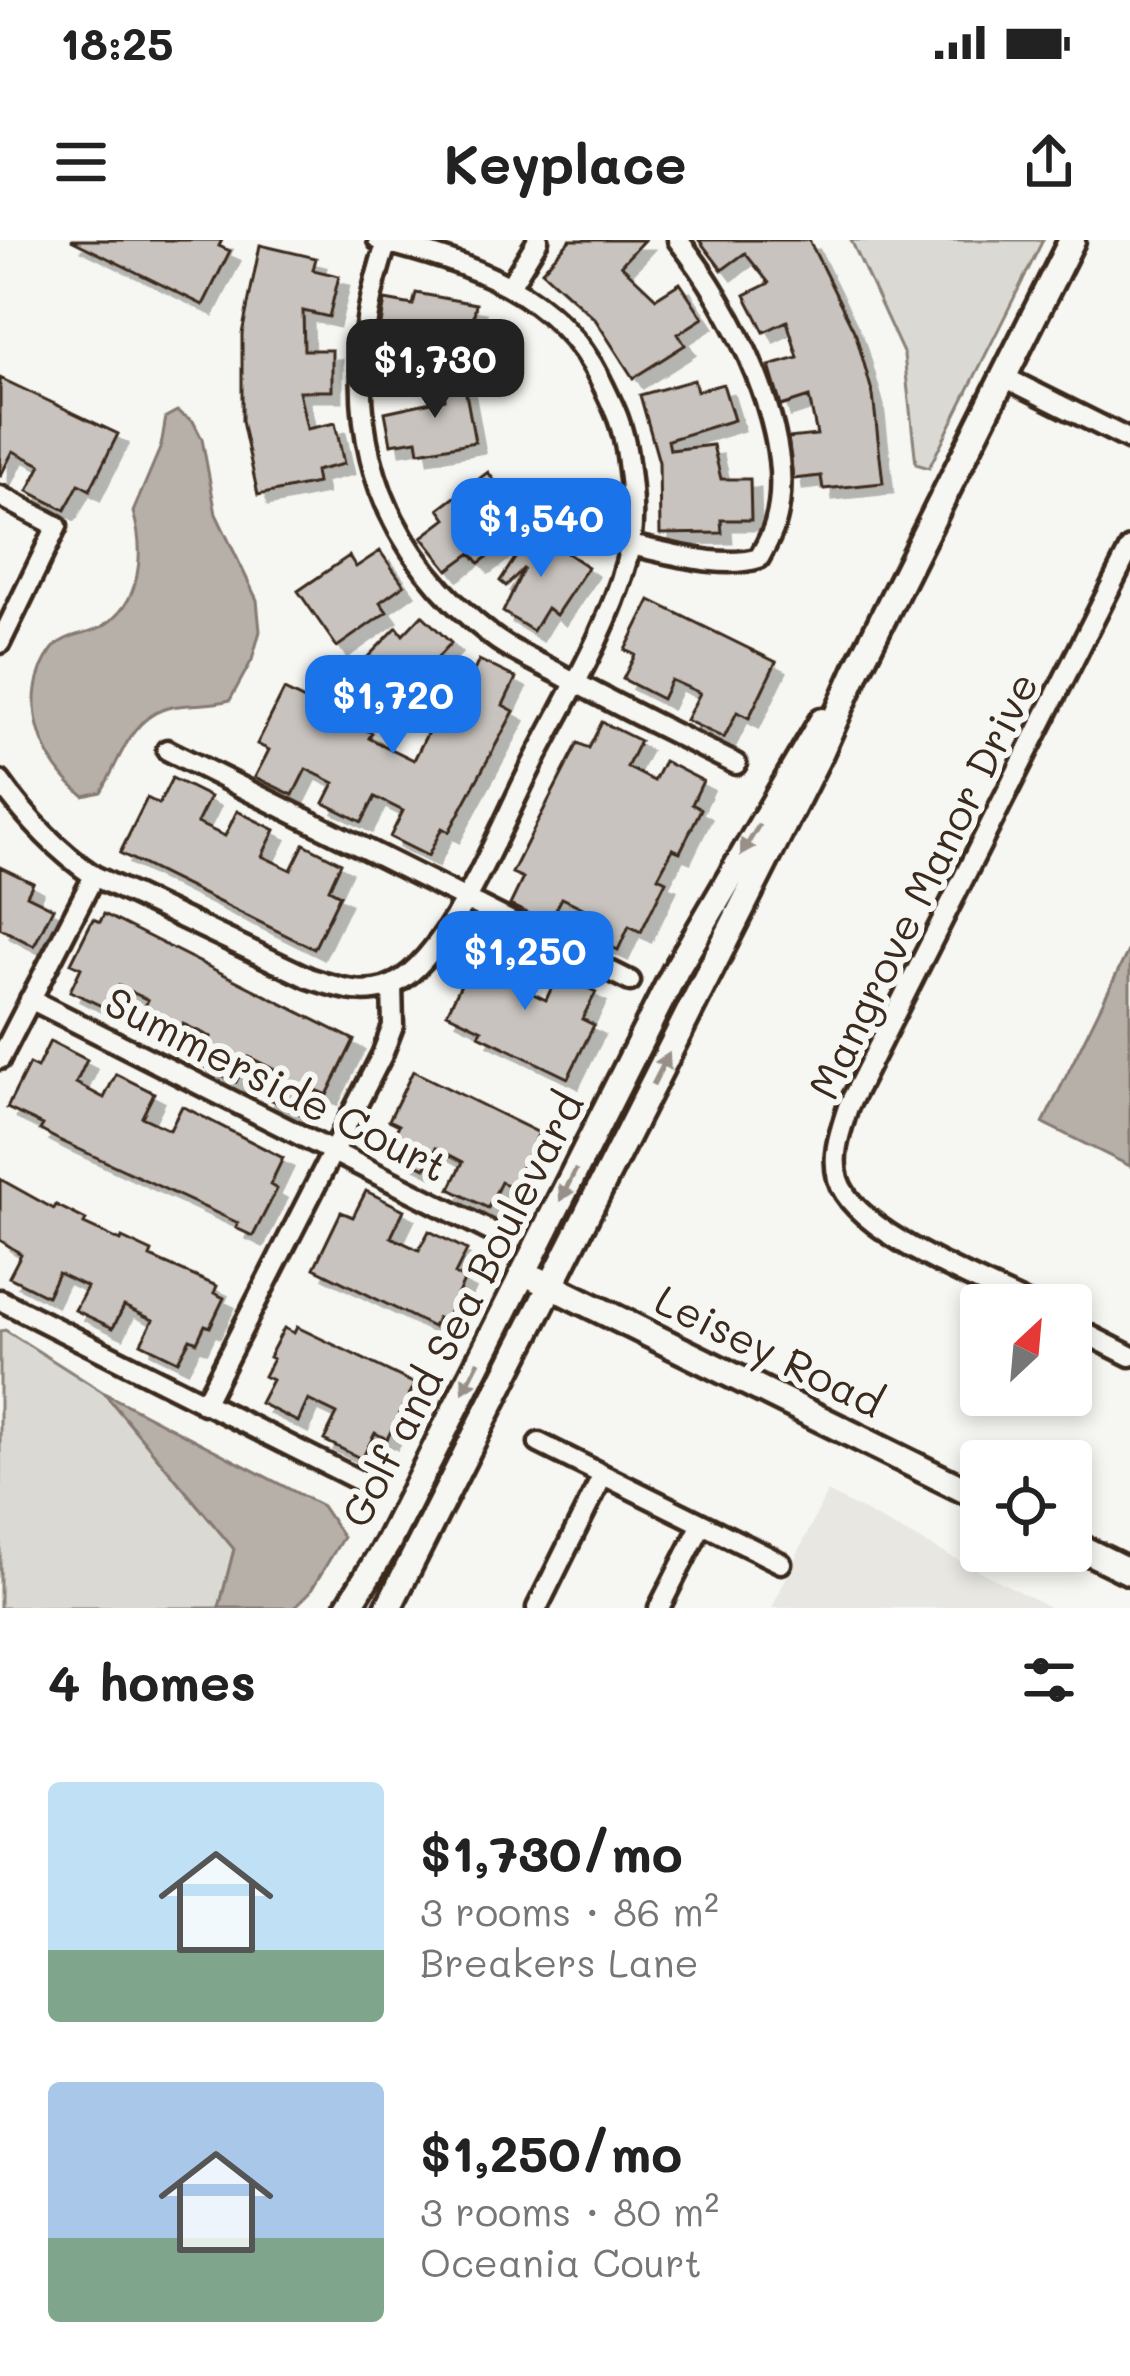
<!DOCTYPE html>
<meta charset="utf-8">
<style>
:root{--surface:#fff;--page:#f2f2f2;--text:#222;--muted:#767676;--accent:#1a73e8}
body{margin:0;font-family:Mali,sans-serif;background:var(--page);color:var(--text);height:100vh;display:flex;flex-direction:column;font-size:45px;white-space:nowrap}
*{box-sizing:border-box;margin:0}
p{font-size:39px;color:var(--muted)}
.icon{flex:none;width:66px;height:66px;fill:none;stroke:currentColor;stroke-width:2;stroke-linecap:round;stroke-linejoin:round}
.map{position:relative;height:1368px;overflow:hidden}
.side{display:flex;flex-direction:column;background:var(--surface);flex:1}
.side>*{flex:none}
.needle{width:78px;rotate:26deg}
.tools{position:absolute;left:960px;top:1044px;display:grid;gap:24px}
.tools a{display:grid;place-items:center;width:132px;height:132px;border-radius:12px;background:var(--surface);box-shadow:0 6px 18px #0003;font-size:60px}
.price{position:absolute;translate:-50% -102px;padding:0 27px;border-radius:24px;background:var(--accent);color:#fff;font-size:39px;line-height:78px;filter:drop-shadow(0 3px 6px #0008)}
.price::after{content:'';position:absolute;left:50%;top:72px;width:36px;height:27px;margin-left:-18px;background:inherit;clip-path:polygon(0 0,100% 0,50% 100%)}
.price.selected{background:#222;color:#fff}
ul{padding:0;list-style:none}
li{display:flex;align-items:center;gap:36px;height:300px;padding:0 48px}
li span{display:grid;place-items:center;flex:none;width:336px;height:240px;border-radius:12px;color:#555}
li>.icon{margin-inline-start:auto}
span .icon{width:144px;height:144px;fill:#fffc;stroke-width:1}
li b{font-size:51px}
h2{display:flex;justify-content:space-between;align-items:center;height:144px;padding:0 48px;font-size:51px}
.status{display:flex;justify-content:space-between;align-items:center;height:84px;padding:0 60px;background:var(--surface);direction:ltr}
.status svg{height:33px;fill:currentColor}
header{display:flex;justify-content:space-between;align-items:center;height:156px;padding:0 48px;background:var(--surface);font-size:54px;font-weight:800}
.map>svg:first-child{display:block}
</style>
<div class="status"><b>18:25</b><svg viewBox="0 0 49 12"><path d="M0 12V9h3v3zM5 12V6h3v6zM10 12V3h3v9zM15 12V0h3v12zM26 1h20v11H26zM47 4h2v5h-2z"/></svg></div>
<header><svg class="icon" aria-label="menu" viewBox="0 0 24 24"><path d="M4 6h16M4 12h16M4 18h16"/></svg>Keyplace<svg class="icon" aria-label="share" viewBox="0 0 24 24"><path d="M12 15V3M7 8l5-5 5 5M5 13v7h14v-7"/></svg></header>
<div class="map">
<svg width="1130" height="1368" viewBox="0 0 1130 1368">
<defs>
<filter id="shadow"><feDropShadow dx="10" dy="10" stdDeviation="0" flood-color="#0004"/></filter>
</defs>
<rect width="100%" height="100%" fill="#f6f6f2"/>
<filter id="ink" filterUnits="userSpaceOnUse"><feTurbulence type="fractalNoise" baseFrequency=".00833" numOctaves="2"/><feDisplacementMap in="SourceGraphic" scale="24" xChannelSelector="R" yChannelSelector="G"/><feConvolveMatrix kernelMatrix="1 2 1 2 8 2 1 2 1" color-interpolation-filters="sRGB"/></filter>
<g filter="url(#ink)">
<!-- built -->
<path fill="#e8e7e2" d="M827 1252 1051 1368H772Z"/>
<!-- green -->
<path fill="#dad9d3" stroke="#8a8278" stroke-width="3" d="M851 0H1043L929 228 916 224 904 115Z
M5 1090 104 1153 234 1309 219 1368H0V1091Z"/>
<!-- water -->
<path fill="#b6b0a9" stroke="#857a71" stroke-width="3" d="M177 171 193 181 202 199 216 274 257 360 260 391 252 420 230 460C211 466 192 463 172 467 129 476 121 520 101 552L84 556C42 525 16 458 52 410 64 394 85 395 101 387 142 364 145 312 133 272L161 206 166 177Z
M1130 707V926L1043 883Z
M104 1153 322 1266 343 1297 310 1352 294 1368H219L234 1309Z"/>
<!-- building -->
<path fill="#c8c3be" stroke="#3b2a1e" stroke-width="3" filter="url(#shadow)" d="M71 0H222L219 6 230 11 203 65Z
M570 0H644L621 25 656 58 680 43 703 78 678 94 685 105 633 138 595 79 542 31Z
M699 0H809L856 95 873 155 883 243 823 249 821 236 793 239 788 198 817 195 809 157 781 166 769 126 798 118 787 81 764 92 745 55 769 43 745 13 722 30Z
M260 5 316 18 313 30 339 36 329 77 303 71 304 110H332V151H299L307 189 335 183 344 224 315 231 317 243 258 255 242 181V94Z
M416 53 476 64 464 130 404 119 406 107 378 102 385 60 413 65Z
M463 137 475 202 419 212 417 200 391 204 385 172 445 159 443 141Z
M0 138 118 194 90 250 79 244 65 270 28 251 41 225 13 211 0 237Z
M694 140 697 151 723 144 734 180 668 200 670 210 713 205 721 239H750L751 280H721L722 293 660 294 659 222 640 155Z
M488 232 528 287 479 323 471 313 448 330 422 297 446 279 439 269Z
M533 291 588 327 556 375 547 368 533 391 503 372 524 328 506 346 500 341Z
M380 311 404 345 380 362 387 372 337 407 298 351 349 316 356 327Z
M650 360 776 422 749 478 737 472 724 498 686 480 700 453 671 440 662 459 623 439 635 415 625 410Z
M422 375 451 403 428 428 435 431 402 466 396 460 393 463 356 429 397 387 403 395Z
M479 420 516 438 503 465 514 471 449 592 442 588 428 616 390 597 403 571 375 557 362 582 324 563 334 543 306 529 293 555 255 537 269 510 257 504 284 450 372 493 369 498 414 520 454 440 467 446Z
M602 482 640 501 627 527 654 541 664 521 703 541 692 564 701 569 680 612 673 609 658 637 666 641 641 692 629 686 618 710 579 691 589 671 562 658 549 683 510 665 523 638 512 633 539 579 578 503 589 508Z
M172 538 210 557 197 583 225 596 237 571 275 590 262 616 291 630 304 604 341 623 329 649 340 655 314 709 120 613 147 558 159 564Z
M0 627 33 643 27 655 53 668 34 706 0 688Z
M104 674 354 800 327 855 315 850 303 875 264 856 277 831 249 817 236 842 198 823 211 797 183 784 174 803 136 784 148 760 119 746 108 769 70 751 81 728 71 723 93 679 100 682Z
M489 707 527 726 517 746 546 760 558 734 596 752 582 779 594 785 568 838 479 795 482 790 447 773 468 730 476 733Z
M50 801 87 820 76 843 104 858 116 834 154 853 142 877 170 890 182 866 283 918 270 945 277 949 253 996 236 988 238 983 57 899 40 890 43 885 7 868 29 824 37 828Z
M413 831 539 893 512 947 501 942 488 968 450 949 463 922 436 908 425 928 387 909 399 885 389 880Z
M0 939 54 969 56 965 86 980 84 984 121 1001 122 998 152 1012 150 1017 217 1046 214 1053 224 1058 210 1087 205 1085 197 1102 190 1099 178 1121 141 1103 153 1080 124 1066 113 1088 75 1070 87 1047 58 1033 47 1056 9 1037 21 1014 0 1000Z
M366 951 404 970 391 997 419 1010 429 991 467 1010 455 1034 465 1039 444 1082 437 1078 433 1087 314 1028 341 972 353 977Z
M297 1087 415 1144 387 1199 375 1193 362 1219 324 1200 337 1174 308 1160 298 1182 260 1163 272 1140 264 1136 273 1119 269 1117 284 1088 294 1093Z"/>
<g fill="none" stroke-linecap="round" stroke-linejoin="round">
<!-- street casing -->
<g stroke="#3b2a1e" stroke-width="27">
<path id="street" d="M387 2C335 154 360 294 492 396 511 411 535 421 556 432 615 465 676 494 736 524
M510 46 538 0
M1004 137 1130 200
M0 256 57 286 0 403
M629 305C668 312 721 330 759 318 765 307 772 295 775 284 800 197 731 65 678 0
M167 510 630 741
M0 541C27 579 56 610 94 636L309 738C341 749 374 760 404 738 454 702 498 593 526 537 560 468 606 397 626 323 636 287 632 251 627 215 622 182 614 168 600 139 556 51 468 23 378 0
M30 759 492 992
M0 819 94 636
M0 1060 368 1245
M1029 1065C979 1040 854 993 838 939 831 914 841 890 848 867L1130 308
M1071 1086 1130 1116
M204 1164 382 815 393 786 392 745
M539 1203 781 1323
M537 1368 603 1235
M659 1368 702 1284"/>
</g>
<!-- secondary casing -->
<g stroke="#3b2a1e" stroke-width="33">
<path id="secondary" d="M537 1039 981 1258
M1071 1303 1130 1332
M348 1368 387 1304 676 730 822 481
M388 1368 820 513 857 430 1072 0"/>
</g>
<!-- street -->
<use href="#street" stroke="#f6f6f2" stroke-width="18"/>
<!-- secondary -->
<use href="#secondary" stroke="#f6f6f2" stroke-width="24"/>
</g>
<!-- one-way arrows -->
<defs><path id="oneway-solid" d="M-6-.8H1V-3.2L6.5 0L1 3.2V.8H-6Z" transform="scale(3)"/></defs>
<g fill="#989088">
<use href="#oneway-solid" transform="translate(750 600) rotate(121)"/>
<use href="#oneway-solid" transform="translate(661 829) rotate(-63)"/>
<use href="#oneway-solid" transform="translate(568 945) rotate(117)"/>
<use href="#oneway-solid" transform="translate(471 1137) rotate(117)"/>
</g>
</g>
<g text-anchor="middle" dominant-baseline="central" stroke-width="12" stroke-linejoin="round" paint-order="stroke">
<!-- street labels -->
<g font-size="42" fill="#3b2a1e" stroke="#f6f6f2">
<text transform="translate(922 645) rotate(-64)">Mangrove Manor Drive</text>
<text transform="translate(277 843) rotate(27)">Summerside Court</text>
<text transform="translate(461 1069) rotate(-63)">Golf and Sea Boulevard</text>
<text transform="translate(770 1110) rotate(26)">Leisey Road</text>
</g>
</g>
</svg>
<div class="tools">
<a><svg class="needle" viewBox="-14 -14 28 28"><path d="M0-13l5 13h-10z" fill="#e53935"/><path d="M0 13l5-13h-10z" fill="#767676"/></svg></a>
<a><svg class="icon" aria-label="locate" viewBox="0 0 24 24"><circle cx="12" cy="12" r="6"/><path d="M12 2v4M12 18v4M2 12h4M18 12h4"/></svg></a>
</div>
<b class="price selected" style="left:435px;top:181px">$1,730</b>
<b class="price" style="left:541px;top:340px">$1,540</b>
<b class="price" style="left:393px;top:517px">$1,720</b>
<b class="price" style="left:525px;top:773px">$1,250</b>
</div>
<section class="side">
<h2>4 homes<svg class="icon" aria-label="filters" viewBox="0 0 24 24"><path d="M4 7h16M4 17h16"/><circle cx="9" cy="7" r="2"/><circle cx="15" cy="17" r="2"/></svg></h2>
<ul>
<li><span style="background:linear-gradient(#bfe0f5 70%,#7fa58c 0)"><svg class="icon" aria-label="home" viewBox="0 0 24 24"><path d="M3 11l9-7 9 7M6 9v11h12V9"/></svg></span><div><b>$1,730/mo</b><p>3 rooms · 86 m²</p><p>Breakers Lane</p></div></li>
<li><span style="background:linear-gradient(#a9c7e8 65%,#7fa58c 0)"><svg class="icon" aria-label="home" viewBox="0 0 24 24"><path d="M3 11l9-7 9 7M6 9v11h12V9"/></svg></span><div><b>$1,250/mo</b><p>3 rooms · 80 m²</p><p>Oceania Court</p></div></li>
</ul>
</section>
